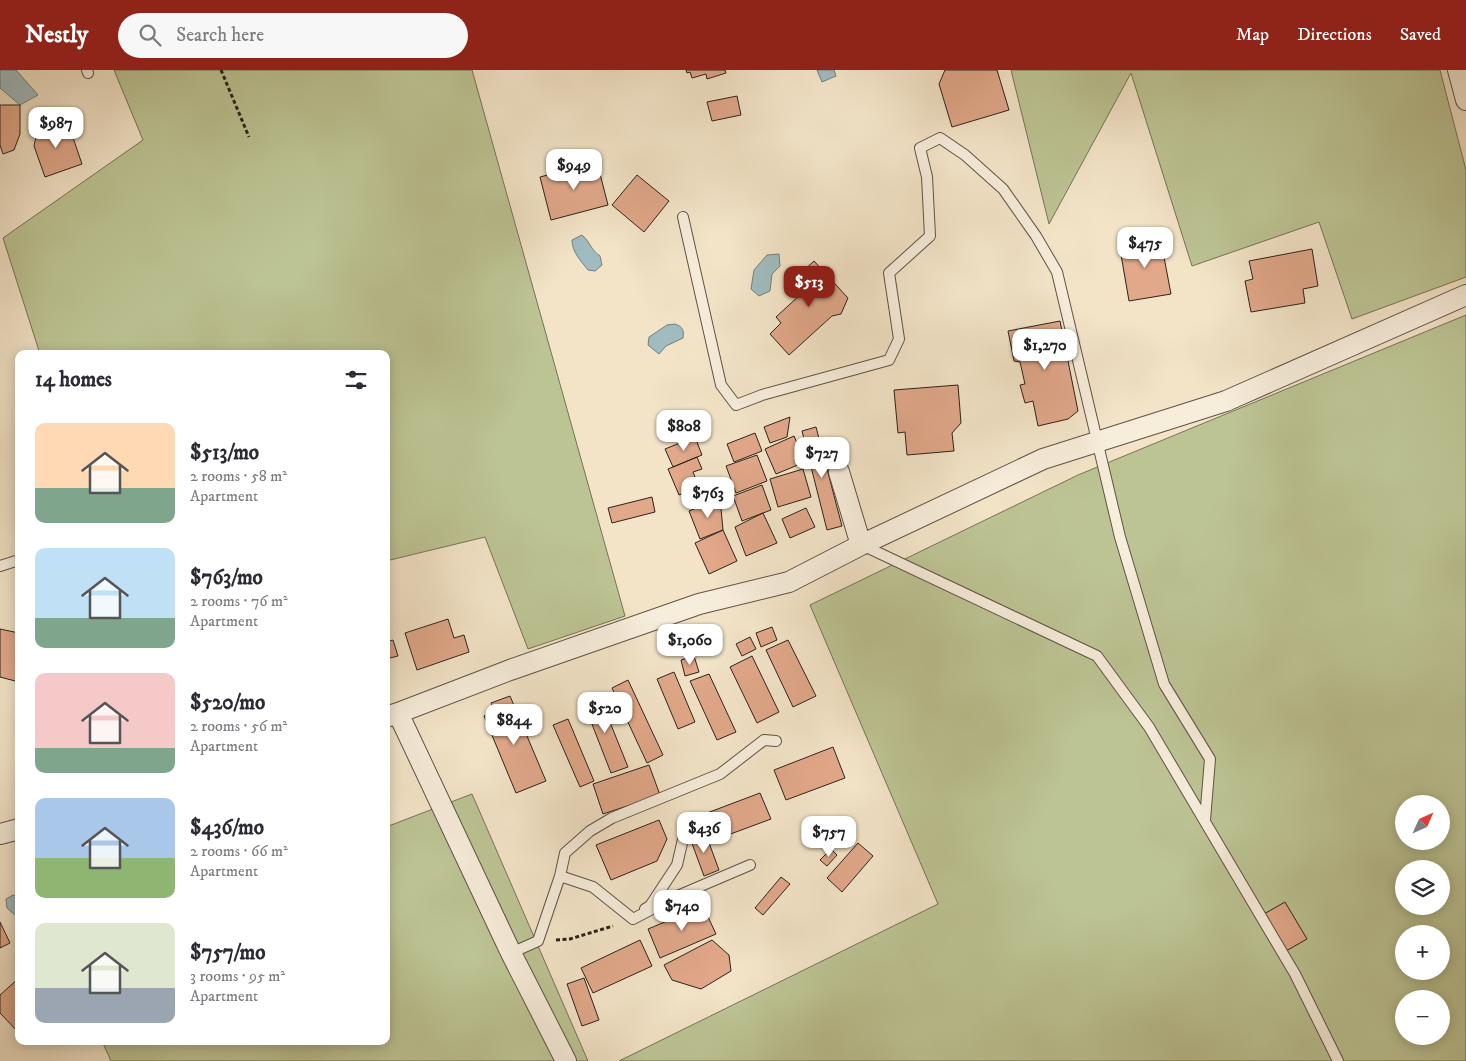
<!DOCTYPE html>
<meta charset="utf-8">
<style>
:root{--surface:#fff;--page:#f7f7f7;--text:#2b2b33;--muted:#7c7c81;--accent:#8f2418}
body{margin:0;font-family:"IM FELL DW Pica",serif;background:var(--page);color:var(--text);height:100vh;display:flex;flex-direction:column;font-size:19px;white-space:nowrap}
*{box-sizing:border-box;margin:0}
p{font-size:16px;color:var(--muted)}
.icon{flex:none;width:28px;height:28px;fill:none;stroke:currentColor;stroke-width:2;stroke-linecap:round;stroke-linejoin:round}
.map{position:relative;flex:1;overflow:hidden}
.sheet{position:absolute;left:15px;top:280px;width:375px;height:695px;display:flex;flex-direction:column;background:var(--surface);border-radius:10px;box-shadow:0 2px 12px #0003}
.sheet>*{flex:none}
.needle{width:32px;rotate:45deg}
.fabs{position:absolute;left:1395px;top:725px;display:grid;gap:10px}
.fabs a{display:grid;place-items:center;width:55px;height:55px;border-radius:50%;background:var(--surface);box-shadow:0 2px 12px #0003;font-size:25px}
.price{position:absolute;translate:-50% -42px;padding:0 11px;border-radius:10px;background:#fff;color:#222;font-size:16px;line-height:32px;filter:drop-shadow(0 1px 2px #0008)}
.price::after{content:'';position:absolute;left:50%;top:30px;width:15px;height:11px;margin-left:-8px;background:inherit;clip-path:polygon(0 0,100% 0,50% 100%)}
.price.on{background:var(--accent);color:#fff}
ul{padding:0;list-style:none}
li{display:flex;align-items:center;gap:15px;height:125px;padding:0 20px}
li span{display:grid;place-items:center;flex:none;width:140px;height:100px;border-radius:10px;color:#555}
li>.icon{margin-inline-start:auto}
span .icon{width:60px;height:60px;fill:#fffc;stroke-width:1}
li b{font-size:21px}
h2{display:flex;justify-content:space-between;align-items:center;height:60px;padding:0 20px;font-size:21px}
header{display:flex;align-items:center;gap:30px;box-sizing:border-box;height:70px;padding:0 25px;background:var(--accent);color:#fff}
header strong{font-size:24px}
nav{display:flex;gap:28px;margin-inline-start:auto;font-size:18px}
.search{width:350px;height:45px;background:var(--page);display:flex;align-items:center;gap:12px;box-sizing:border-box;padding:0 18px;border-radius:28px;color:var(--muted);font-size:19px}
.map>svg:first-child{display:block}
</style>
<header>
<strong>Nestly</strong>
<div class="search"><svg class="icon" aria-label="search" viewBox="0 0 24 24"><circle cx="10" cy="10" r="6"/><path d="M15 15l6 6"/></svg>Search here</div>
<nav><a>Map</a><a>Directions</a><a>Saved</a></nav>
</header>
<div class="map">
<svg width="1466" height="991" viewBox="0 0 1466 991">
<rect width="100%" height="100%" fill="#f3e4c8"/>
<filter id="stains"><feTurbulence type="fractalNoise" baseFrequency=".004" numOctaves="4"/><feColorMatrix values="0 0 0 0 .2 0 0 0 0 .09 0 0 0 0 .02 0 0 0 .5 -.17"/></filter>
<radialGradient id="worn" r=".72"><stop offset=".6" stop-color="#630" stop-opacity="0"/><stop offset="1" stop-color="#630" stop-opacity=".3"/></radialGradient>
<!-- green -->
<path fill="#bdc494" stroke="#747457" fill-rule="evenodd" d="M114 0H472L625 546 528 579 485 467 386 491V284H40L3 168 143 70Z
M1011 0H1440L1466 100V207L1352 249 1319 152 1192 196 1131 3 1049 154Z
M1466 245V991H619L938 834 810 535 1078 405ZM1404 734H1441V771H1404ZM1404 799H1441V836H1404ZM1404 864H1441V901H1404ZM1404 929H1441V966H1404Z
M472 724 588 991H111L102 971H386V757Z"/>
<!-- water -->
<path fill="#a0bcc0" stroke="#727f7e" d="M0 0H16L38 25 20 35 0 18Z
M817 0H834L836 6 822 12Z
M582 165C591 173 590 179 600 186L602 195 595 201 588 200C581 191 572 182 572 170Z
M779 184 780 196 772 204 770 221 759 226 751 219 754 200 767 185Z
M675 254C683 257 684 260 683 268L666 276 659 284 648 275 649 267 667 255Z
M13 825 19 827V855L16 846 7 838 6 829Z"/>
<!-- building -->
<path fill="#e1a88a" stroke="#2c231a" d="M686 0H725L726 3 707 9 706 4 692 8 690 2 687 3Z
M945 0H997L1009 40 952 57 939 14Z
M737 26 741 45 712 51 707 32Z
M0 35H20V64L14 80 3 84 0 75Z
M59 52 70 59 82 94 45 107 34 76 38 57Z
M597 92 608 135 551 150 540 107Z
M637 105 669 131 644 162 612 135Z
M1160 166 1171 224 1129 231 1119 173Z
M1312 179 1318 216 1303 219 1305 233 1251 242 1245 211 1253 209 1249 191Z
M814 191 848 228 841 244 832 246 789 285 770 264 781 253 776 247 801 224 790 213Z
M1060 251 1078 341 1068 349 1038 356 1033 331 1025 333 1020 315 1025 314 1020 292 1014 291 1008 261Z
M958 315 961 353 952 363 954 381 907 385 905 362 898 363 894 320Z
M790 347 787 367 770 373 764 357Z
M816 357 842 456 827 460 802 361Z
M755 363 762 381 734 392 727 374Z
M794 366 805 392 776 404 765 379Z
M695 367 702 385 673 397 665 379Z
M757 385 767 411 736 423 726 396Z
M697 387 702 399 693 402 699 417 679 425 668 399Z
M803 399 811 427 778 437 770 409Z
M762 415 771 440 742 451 733 426Z
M652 427 655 442 612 453 608 438Z
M720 428 723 460 700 469 689 441Z
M806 438 815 457 790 468 782 449Z
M763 443 777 473 746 486 735 457Z
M723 460 737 491 709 504 695 473Z
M448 549 454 568 464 565 469 582 417 600 405 563Z
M772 557 777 570 761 577 756 563Z
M0 559 19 563V612L0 607Z
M750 567 756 579 742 586 736 574Z
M393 570 398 586 386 589V572Z
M788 570 816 626 793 637 766 580Z
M694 586 699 602 685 606 681 590Z
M752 586 779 642 757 653 730 597Z
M674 602 695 652 678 659 657 609Z
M709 604 736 662 717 670 690 611Z
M628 610 663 685 647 693 612 618Z
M599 625 628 697 611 703 583 631Z
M510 626 546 711 516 723 484 646 494 641 491 633Z
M568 649 594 711 580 717 553 655Z
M833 677 845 708 786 730 774 700Z
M649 695 660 725 603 744 593 714Z
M760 723 771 749 717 769 707 743Z
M659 750 667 769 657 791 611 810 596 775Z
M705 762 719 800 704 806 690 768Z
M858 773 873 786 842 822 827 808Z
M831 779 837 785 827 796 820 790Z
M781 807 790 814 763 845 755 838Z
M1285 832 1307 869 1286 881 1264 844Z
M703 836 716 864 660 888 648 859Z
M0 852 10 873 0 878Z
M640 870 652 896 593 923 581 898Z
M712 870 729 885 731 901 701 919 672 910 664 895Z
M19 908V963L0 943V925Z
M584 908 599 950 582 956 567 914Z"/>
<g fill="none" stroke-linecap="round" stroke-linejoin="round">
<!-- lane casing -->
<g stroke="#5e5346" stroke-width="12">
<path id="lane" d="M87 0 88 3
M683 147 721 315 736 335 762 325 889 290 899 269 889 203 930 166 927 107 920 78 940 68 965 85 1003 119 1036 166 1057 202 1120 467 1164 614 1210 689 1205 750
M862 475 1097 586 1149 657 1295 904 1338 991
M0 496 19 490
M560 806 593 817 633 849 675 827 750 795
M645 839 650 836 677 795 683 769
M511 883 538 871 560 806 565 783 590 761 612 748 720 704 764 670 776 671"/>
</g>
<!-- street casing -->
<g stroke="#5e5346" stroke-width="22">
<path id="street" d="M1458 0 1466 30
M839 402 861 475
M398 643 510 600 699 534 789 512 861 475 1043 389 1226 331 1466 225
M386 647 398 643 511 883 566 991
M0 764 19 759"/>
</g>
<!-- path -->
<path stroke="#2c231a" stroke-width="3" stroke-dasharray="4 2.5" stroke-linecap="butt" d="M221 0 249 67
M556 870 570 869 613 856"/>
<!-- lane -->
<use href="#lane" stroke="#f7eddb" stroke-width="10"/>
<!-- street -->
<use href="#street" stroke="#f7eddb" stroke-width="20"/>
</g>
<rect width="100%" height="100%" filter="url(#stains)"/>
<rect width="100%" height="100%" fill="url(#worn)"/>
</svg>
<div class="fabs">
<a><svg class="needle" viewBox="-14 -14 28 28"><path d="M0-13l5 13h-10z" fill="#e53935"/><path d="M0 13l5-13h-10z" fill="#7c7c81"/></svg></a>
<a><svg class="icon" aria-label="layers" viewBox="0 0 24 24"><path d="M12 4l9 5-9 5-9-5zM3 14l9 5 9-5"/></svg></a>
<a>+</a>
<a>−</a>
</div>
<b class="price" style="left:56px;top:79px">$987</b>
<b class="price" style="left:574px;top:121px">$949</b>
<b class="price" style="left:1145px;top:199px">$475</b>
<b class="price on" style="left:809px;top:238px">$513</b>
<b class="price" style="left:1045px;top:301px">$1,270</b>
<b class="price" style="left:684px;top:382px">$808</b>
<b class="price" style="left:822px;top:409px">$727</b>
<b class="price" style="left:708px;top:449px">$763</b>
<b class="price" style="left:690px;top:596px">$1,060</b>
<b class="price" style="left:605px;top:664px">$520</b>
<b class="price" style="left:514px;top:676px">$844</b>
<b class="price" style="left:704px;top:784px">$436</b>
<b class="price" style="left:829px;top:788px">$757</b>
<b class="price" style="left:682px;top:862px">$740</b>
<section class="sheet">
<h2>14 homes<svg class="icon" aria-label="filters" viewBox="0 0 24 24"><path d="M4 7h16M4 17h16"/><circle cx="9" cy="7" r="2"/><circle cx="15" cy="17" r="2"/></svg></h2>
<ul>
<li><span style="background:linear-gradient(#ffd9b3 65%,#7fa58c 0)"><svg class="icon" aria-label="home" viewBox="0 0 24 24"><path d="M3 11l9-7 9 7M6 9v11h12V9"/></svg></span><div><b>$513/mo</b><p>2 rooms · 58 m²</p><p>Apartment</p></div></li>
<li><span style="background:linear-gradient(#bfe0f5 70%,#7fa58c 0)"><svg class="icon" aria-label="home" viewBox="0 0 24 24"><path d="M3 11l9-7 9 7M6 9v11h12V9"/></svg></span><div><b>$763/mo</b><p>2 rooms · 76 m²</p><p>Apartment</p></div></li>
<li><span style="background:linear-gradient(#f6c9c9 75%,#7fa58c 0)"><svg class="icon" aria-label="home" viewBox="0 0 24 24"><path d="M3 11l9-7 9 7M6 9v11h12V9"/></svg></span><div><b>$520/mo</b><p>2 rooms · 56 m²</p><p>Apartment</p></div></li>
<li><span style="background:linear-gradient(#a9c7e8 60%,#8fb573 0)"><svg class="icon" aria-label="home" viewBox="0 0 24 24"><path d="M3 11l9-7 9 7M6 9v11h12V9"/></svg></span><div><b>$436/mo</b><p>2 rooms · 66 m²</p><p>Apartment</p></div></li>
<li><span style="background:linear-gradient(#dfe7d0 65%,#9aa5b1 0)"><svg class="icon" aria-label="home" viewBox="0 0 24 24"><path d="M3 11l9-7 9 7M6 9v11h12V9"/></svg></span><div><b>$757/mo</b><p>3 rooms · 95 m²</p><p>Apartment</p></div></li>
</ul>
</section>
</div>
